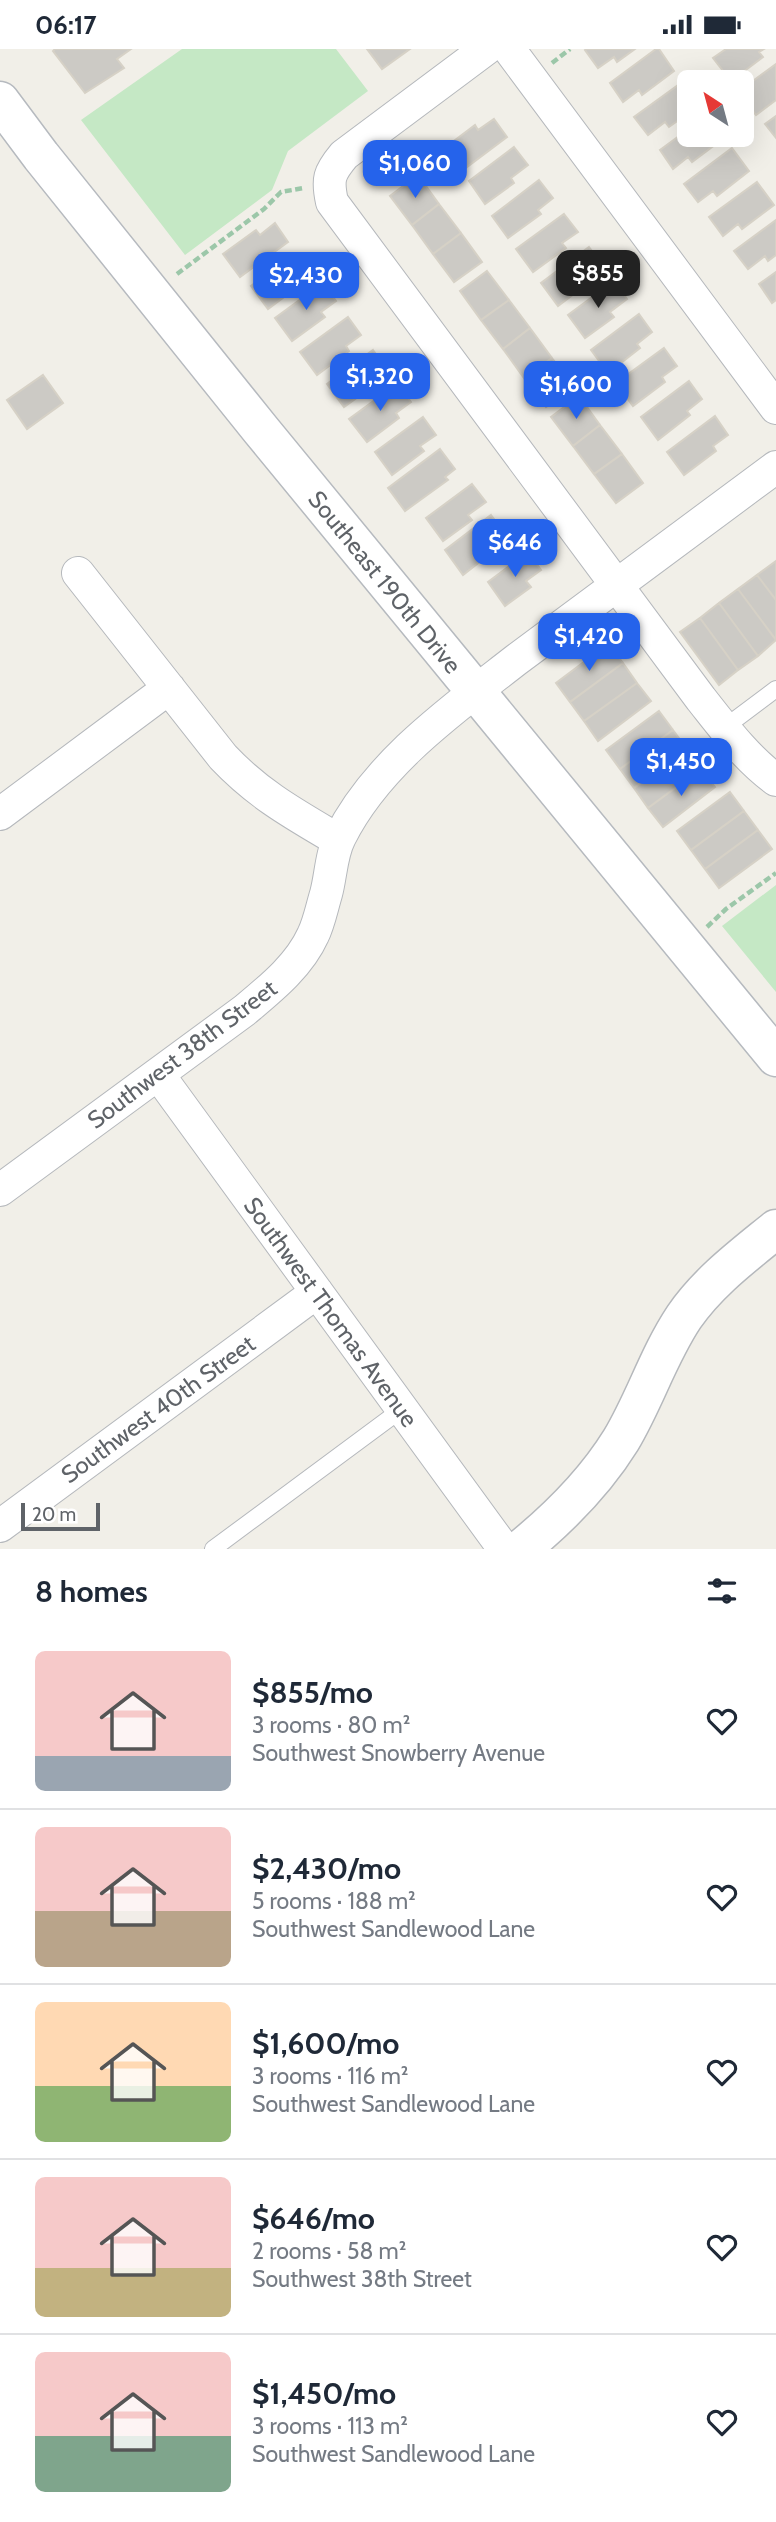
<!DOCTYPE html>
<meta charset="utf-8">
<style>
:root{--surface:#fff;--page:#f6f6f7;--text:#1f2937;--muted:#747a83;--line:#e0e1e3;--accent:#2563eb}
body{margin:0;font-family:Cabin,sans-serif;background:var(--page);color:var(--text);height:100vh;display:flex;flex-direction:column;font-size:26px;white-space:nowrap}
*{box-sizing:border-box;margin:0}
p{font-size:23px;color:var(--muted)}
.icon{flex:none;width:38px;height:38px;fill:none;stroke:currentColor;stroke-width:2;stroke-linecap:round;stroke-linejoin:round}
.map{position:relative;height:1500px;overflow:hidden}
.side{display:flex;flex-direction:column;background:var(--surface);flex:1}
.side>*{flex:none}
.needle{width:46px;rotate:324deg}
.fabs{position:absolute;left:677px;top:21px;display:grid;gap:14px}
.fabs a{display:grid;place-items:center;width:77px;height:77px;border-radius:10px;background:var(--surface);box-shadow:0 7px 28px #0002;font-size:35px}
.scale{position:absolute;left:21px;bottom:18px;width:79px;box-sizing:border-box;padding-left:7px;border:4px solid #5f6368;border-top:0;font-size:19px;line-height:24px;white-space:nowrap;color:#5f6368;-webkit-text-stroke:5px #fff;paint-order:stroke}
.price{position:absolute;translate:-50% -60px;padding:0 16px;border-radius:14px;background:var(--accent);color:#fff;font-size:23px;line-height:46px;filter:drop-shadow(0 2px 4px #0008)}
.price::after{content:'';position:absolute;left:50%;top:42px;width:21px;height:16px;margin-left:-10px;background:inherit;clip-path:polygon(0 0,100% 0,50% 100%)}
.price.selected{background:#222;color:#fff}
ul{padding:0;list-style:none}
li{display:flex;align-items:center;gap:21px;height:175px;padding:0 35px}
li+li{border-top:2px solid var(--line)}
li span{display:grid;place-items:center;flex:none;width:196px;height:140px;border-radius:10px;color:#555}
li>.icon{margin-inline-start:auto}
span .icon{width:84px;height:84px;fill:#fffc;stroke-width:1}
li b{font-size:30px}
h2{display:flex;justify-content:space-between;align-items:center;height:84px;padding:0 35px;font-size:30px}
.status{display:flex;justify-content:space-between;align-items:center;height:49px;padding:0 35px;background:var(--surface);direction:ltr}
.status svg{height:19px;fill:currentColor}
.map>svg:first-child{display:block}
</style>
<div class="status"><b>06:17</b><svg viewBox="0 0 49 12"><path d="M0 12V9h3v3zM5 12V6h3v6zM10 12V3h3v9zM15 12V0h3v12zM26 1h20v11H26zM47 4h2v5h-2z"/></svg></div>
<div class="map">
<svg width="776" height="1500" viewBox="0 0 776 1500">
<rect width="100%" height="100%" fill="#f1efe8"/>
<!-- green -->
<path fill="#c5e8c5" d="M182 0H336L368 42 288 102 272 141 185 206 81 71Z
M776 836V943L722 877Z"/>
<!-- building -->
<path fill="#cccac5" stroke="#d6d1c6" stroke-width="2" d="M55 0H131L117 10 124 19 85 44 53 2Z
M367 0H410L382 20Z
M586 0H635L617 13 614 8 598 19 585 1Z
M656 0H659L674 22 642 46 639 41 623 53 610 34Z
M726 0H764L759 3 763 8 731 32 713 9Z
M776 15V51L756 66 742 48V40Z
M681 34 690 46V63L669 78 665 73 648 86 634 68Z
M776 67V89L765 75Z
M494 70 507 88 459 124 442 101 475 76 478 81Z
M690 79V86H722L724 89 692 113 688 108 673 120 660 101Z
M514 98 528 116 511 129 514 134 485 155 469 132Z
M732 99 749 122 717 147 713 142 698 153 684 135Z
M418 126 439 155 412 176 390 147Z
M539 131 553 149 538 161 541 165 508 189 492 167Z
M757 133 774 156 742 180 738 175 723 187 709 168Z
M439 155 461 184 433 205 412 176Z
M564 165 578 183 562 194 566 199 533 223 516 200Z
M776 171V206L768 212 765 207 748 220 734 202Z
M275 174 288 193 240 228 223 205 256 181 260 186Z
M461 184 482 213 454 233 433 205Z
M589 198 602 216 587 228 591 232 558 257 541 234Z
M302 206 316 224 268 260 251 237 283 213 287 217Z
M487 222 509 251 481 271 460 242Z
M776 223V251L772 254 759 235Z
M614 232 627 250 610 263 614 268 585 289 568 266Z
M323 234 336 252 321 263 325 268 292 292 275 269Z
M509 251 530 279 503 300 481 271Z
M639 265 652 283 637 295 640 299 608 324 591 301Z
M348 268 361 286 346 297 349 302 317 326 300 303Z
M530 279 552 309 524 329 503 300Z
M664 299 677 317 662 328 665 333 633 357 616 334Z
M373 301 386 319 369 332 373 337 344 358 327 335Z
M552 309 573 337 546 358 524 329Z
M43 326 63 354 27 380 7 351Z
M689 332 702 350 687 362 690 366 658 391 641 368Z
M397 335 411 353 396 364 399 369 367 393 349 370Z
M579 347 600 376 573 397 551 368Z
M715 367 728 386 713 397 716 402 684 426 667 403Z
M423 368 436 386 420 397 424 402 392 426 375 403Z
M600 376 622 405 594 425 573 397Z
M440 400 455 420 445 428 448 431 405 462 388 439Z
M622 405 643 434 616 454 594 425Z
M472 435 486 453 468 466 472 471 443 492 426 469Z
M491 466 506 486 478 506 482 511 463 526 445 501Z
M528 503 541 521 526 532 531 538 505 557 488 533Z
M776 512V551L757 526Z
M757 526 776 551V591L738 540Z
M738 540 776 591 758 607 719 554Z
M719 554 758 607 738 621 700 569Z
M700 569 738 621 719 636 680 583Z
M608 595 623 614 570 653 556 634Z
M623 614 637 634 584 672 570 653Z
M637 634 651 652 598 692 584 672Z
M659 662 673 681 620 720 606 701Z
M673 681 687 700 634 739 620 720Z
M687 700 701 720 648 759 634 739Z
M701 720 715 738 663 778 648 759Z
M730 743 744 762 691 801 677 782Z
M744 762 758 781 705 820 691 801Z
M758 781 772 800 719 839 705 820Z"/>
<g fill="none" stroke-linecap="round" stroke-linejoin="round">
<!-- service casing -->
<g stroke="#b5b8bc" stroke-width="18">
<path id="service" d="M724 679 776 640
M213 1500 402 1360"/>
</g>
<!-- minor casing -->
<g stroke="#b5b8bc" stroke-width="34">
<path id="minor" d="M486 0 344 106C329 124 327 130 332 153L701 650C724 679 746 709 776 731
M509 0 776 359
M78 524 223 708C259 746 294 765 338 791
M0 765 169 639
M158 1025 504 1500
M0 1141 245 961C270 940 299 917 313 886 319 874 322 858 326 845 331 827 331 805 340 788 377 714 452 661 516 611L776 418
M0 1477 317 1243"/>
</g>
<!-- tertiary casing -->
<g stroke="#b5b8bc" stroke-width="41">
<path id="tertiary" d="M521 1500C559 1469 595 1433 621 1391 645 1351 658 1307 684 1268 708 1233 743 1207 776 1180"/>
</g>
<!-- secondary casing -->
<g stroke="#b6babf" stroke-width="41">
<path id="secondary" d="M0 52 41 107 261 381 776 1008"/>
</g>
<!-- path -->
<path stroke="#9cc7a9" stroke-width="4.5" stroke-dasharray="7 3.5" stroke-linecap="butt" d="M552 14 570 0
M177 225 264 160 281 143 304 139
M707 878 726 860 776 824"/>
<!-- service -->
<use href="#service" stroke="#fff" stroke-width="16"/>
<!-- minor -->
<use href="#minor" stroke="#fff" stroke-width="32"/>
<!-- tertiary -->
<use href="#tertiary" stroke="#fff" stroke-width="38"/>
<!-- secondary -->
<use href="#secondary" stroke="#fff" stroke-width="38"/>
</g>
<g text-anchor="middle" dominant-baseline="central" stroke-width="6" stroke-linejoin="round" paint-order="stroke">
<!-- street labels -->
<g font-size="24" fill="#5f6368" stroke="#fff">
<text transform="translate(385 533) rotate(51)">Southeast 190th Drive</text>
<text transform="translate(182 1005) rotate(-37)">Southwest 38th Street</text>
<text transform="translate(331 1263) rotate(54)">Southwest Thomas Avenue</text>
<text transform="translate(158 1360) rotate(-36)">Southwest 40th Street</text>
</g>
</g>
</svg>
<div class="fabs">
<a><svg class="needle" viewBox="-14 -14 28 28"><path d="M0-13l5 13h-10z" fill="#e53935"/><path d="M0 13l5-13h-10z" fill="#747a83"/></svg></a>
</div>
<div class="scale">20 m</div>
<b class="price" style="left:415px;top:151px">$1,060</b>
<b class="price selected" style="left:598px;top:261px">$855</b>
<b class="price" style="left:306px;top:263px">$2,430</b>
<b class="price" style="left:380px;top:364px">$1,320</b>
<b class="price" style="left:576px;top:372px">$1,600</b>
<b class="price" style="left:515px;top:530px">$646</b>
<b class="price" style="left:589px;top:624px">$1,420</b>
<b class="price" style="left:681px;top:749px">$1,450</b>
</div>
<section class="side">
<h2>8 homes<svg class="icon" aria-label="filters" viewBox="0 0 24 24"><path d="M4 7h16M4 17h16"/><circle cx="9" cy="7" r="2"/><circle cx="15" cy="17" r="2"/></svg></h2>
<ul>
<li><span style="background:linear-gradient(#f6c9c9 75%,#9aa5b1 0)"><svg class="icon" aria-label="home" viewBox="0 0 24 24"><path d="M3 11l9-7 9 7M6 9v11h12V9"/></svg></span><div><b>$855/mo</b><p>3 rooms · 80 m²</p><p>Southwest Snowberry Avenue</p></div><svg class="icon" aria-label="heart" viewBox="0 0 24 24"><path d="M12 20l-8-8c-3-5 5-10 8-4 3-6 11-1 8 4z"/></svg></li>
<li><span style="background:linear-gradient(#f6c9c9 60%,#b9a48a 0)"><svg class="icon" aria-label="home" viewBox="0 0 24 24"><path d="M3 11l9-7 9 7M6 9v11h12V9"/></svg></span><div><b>$2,430/mo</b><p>5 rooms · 188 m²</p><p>Southwest Sandlewood Lane</p></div><svg class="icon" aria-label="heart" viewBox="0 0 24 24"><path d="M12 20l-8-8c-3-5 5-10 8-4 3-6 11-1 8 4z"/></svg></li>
<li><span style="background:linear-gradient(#ffd9b3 60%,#8fb573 0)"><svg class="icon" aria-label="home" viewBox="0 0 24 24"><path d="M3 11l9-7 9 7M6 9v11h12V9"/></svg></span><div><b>$1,600/mo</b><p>3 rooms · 116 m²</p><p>Southwest Sandlewood Lane</p></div><svg class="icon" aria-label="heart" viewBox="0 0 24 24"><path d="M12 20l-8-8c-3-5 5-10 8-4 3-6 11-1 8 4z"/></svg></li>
<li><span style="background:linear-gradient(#f6c9c9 65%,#c2b280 0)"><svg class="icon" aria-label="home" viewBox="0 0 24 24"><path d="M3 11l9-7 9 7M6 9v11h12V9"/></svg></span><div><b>$646/mo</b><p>2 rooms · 58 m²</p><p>Southwest 38th Street</p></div><svg class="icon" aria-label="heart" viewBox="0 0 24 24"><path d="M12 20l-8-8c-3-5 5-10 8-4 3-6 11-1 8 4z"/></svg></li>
<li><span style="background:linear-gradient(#f6c9c9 60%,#7fa58c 0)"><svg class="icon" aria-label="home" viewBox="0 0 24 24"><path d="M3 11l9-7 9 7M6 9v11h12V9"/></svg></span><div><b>$1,450/mo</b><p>3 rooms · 113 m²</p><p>Southwest Sandlewood Lane</p></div><svg class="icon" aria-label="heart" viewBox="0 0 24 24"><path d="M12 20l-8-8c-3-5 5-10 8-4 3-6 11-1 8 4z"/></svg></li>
</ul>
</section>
